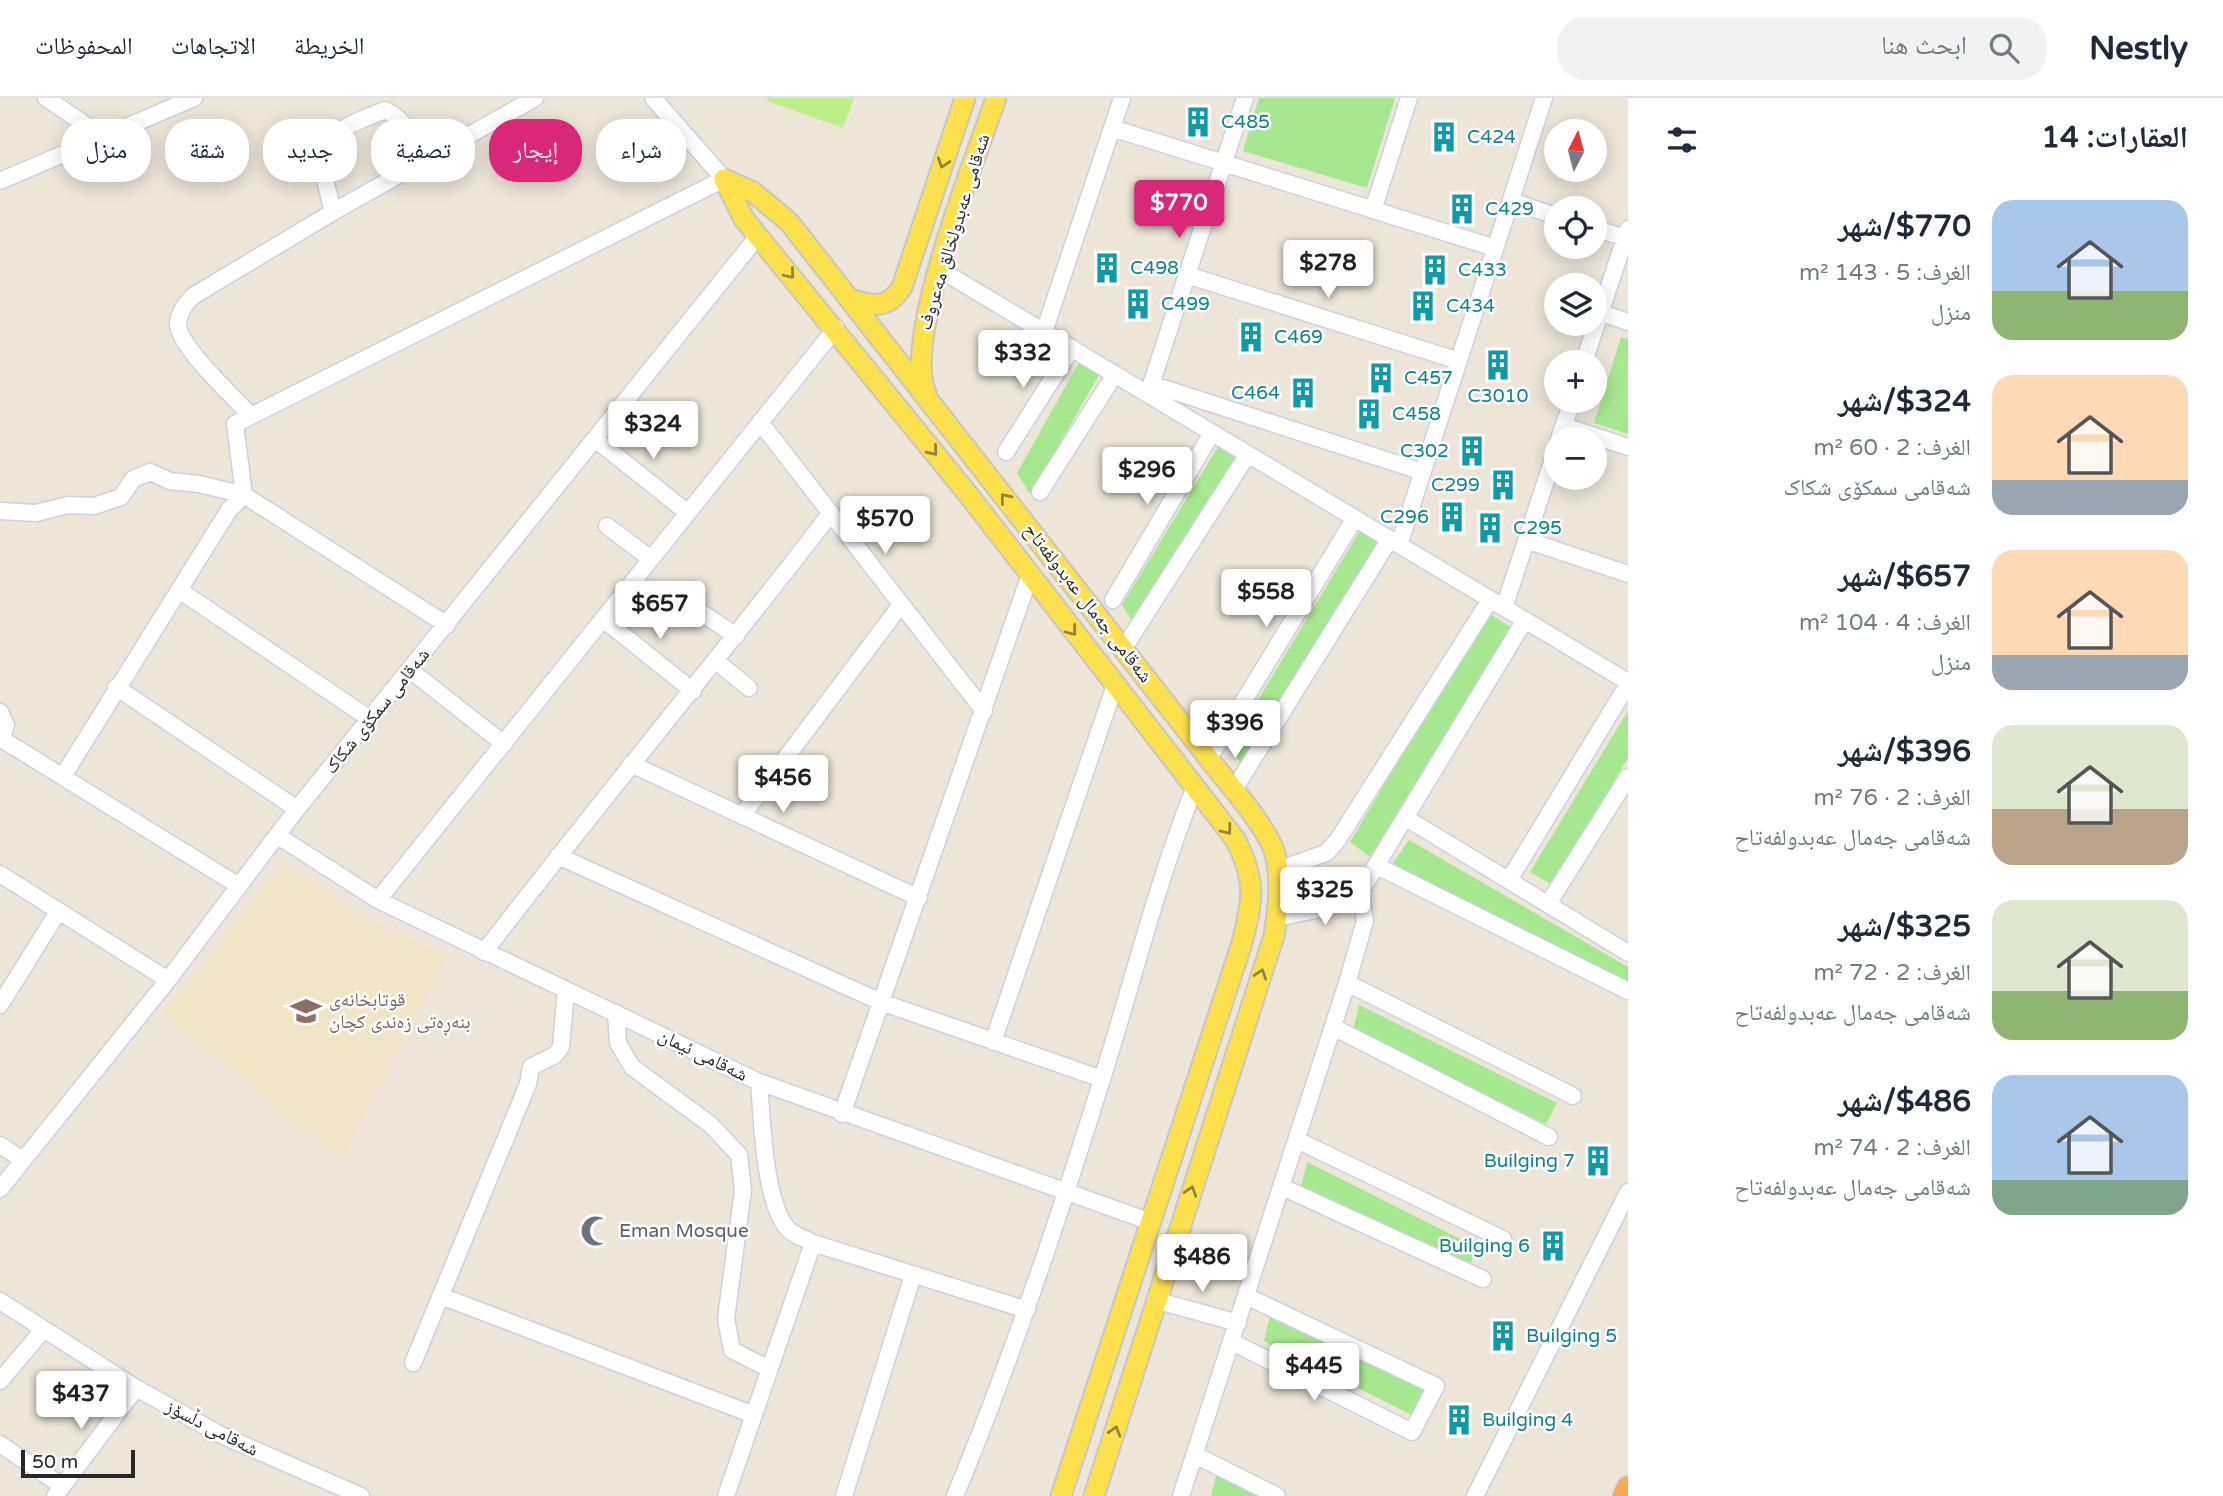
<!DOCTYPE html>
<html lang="ar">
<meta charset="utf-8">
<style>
:root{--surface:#fff;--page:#f2f2f3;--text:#1f2937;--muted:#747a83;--line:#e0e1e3;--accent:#db2777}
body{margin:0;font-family:"Varela Round","Noto Naskh Arabic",sans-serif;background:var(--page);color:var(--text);direction:rtl;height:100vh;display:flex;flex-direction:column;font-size:26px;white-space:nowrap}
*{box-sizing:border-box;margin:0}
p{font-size:23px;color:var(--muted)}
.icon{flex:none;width:38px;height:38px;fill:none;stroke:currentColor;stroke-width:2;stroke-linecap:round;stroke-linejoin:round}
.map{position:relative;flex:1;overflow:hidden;direction:ltr}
.side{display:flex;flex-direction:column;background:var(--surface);width:595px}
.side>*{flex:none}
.hud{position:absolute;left:21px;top:21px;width:665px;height:63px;direction:rtl;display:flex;gap:14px}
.needle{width:46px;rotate:6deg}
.buttons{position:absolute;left:1544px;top:21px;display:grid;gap:14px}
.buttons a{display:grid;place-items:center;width:63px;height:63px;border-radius:50%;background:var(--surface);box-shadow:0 4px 18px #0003;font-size:35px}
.scale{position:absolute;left:21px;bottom:18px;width:114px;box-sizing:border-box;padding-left:7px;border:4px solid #282828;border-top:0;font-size:19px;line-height:24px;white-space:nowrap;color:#282828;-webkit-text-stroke:5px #fff;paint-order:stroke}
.price{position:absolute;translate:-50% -60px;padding:0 16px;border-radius:7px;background:#fff;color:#222;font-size:23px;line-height:46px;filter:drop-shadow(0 2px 4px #0008)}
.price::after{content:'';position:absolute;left:50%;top:42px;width:21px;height:16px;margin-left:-10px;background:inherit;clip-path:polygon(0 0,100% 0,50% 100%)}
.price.active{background:var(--accent);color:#fff}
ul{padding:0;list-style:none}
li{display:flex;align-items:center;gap:21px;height:175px;padding:0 35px}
li span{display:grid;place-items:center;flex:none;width:196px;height:140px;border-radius:21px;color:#555}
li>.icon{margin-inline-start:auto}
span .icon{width:84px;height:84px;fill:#fffc;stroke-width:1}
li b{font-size:30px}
h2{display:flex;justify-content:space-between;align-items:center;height:84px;padding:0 35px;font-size:30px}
.chip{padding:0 24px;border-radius:28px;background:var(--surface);box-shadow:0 4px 18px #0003;font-size:24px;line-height:63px}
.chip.active{background:var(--accent);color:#fff}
header{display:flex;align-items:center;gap:42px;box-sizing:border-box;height:98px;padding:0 35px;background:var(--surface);border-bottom:2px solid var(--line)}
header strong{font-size:33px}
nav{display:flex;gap:38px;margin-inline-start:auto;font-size:24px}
.search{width:490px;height:63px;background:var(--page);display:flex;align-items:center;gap:18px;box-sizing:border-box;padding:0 24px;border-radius:28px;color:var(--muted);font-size:26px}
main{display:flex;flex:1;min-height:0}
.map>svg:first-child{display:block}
</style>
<header>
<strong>Nestly</strong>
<div class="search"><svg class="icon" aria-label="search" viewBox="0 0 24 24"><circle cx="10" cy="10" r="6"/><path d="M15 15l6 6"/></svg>ابحث هنا</div>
<nav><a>الخريطة</a><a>الاتجاهات</a><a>المحفوظات</a></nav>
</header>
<main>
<section class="side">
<h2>العقارات: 14<svg class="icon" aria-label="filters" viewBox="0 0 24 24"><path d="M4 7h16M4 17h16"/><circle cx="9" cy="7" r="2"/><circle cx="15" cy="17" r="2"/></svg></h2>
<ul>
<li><span style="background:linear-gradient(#a9c7e8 65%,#8fb573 0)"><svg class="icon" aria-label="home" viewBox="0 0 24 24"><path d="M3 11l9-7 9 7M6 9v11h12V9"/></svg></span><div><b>$770/شهر</b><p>الغرف: 5 · 143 m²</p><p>منزل</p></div></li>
<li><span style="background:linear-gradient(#ffd9b3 75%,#9aa5b1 0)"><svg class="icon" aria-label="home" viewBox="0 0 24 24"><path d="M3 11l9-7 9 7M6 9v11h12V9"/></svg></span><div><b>$324/شهر</b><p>الغرف: 2 · 60 m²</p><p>شەقامی سمکۆی شکاک</p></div></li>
<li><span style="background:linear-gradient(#ffd9b3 75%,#9aa5b1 0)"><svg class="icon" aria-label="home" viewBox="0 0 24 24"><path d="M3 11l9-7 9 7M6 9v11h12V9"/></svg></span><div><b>$657/شهر</b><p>الغرف: 4 · 104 m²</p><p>منزل</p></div></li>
<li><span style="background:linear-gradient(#dfe7d0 60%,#b9a48a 0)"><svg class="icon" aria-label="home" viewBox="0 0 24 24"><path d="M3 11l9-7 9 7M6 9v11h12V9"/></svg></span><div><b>$396/شهر</b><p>الغرف: 2 · 76 m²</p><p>شەقامی جەمال عەبدولفەتاح</p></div></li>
<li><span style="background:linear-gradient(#dfe7d0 65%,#8fb573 0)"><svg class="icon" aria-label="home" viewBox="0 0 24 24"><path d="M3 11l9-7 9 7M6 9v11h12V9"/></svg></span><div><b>$325/شهر</b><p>الغرف: 2 · 72 m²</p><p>شەقامی جەمال عەبدولفەتاح</p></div></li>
<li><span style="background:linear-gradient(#a9c7e8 75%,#7fa58c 0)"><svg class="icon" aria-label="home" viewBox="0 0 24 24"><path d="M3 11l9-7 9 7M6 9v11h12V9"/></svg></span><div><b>$486/شهر</b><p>الغرف: 2 · 74 m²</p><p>شەقامی جەمال عەبدولفەتاح</p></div></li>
</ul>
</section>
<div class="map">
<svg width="1628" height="1398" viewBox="0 0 1628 1398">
<rect width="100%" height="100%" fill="#ece5d8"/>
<!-- education -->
<path fill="#f0e5c5" d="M285 765 358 817 446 860 342 1061 163 915Z"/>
<!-- green -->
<path fill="#a6e88f" d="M1259 0H1395L1367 90 1243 53Z
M1621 239 1628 241V336L1594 325Z
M1082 259 1102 272 1030 396 1017 375Z
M1222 342 1243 355 1137 531 1122 507Z
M1363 428 1383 441 1244 669 1229 650Z
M1487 514 1512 530 1370 759 1350 744Z
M1628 613V660L1551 786 1530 774Z
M1409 742 1628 869V890L1393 765Z
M1359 907 1557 1005 1546 1026 1353 933Z
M1307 1064 1478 1150 1467 1172 1301 1090Z
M1271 1214 1424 1293 1412 1317 1264 1243Z
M1217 1373 1266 1398H1211Z"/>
<!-- pitch -->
<path fill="#bdf08a" d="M768 0H854L843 30 767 3Z"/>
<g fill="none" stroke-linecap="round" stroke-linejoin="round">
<!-- minor casing -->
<g stroke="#cdd0e3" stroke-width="19">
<path id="minor" d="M46 0 105 40
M1112 30 1495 150
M419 66C412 43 408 22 385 12 317 39 314 42 333 114L535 0
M0 83 194 0
M1511 103 1556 118
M1373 112 1409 0
M1594 130 1625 140
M939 171 1628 584
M1187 177 1459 263
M1601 215 1628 224
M1044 234 1122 0
M1584 264 1628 131
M1151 286 1423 374
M1148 296 1245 0
M251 318C234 299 180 250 178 227 178 214 186 206 193 198L333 114
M760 324 984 613
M1564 328 1628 349
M595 341 688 415
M1559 341 1572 303
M1006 354 1072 250
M1040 394 1115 276
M0 413 36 415 68 407 94 408 121 399 133 381 150 374 170 383 199 386 244 397
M607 428 651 461
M1526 442 1628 476
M1399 447 1544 0
M179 492 370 621
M1113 502 1212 335
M690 507 736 538
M1504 510 1556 352
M603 521 693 593
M447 527 244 397 235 326 724 81 653 0
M1124 550 1248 356
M716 563 749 590
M410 572 504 646
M116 589 297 711
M0 614 6 627 2 641
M0 640 239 788
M1209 660 1355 420
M631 666 919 800
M63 678 229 412 244 397
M1233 693 1390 441
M742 718 900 508
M1406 720 1628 855
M278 738 378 802 759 984 1151 1124
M558 758 881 904 1102 981
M1377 768 1628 893
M1277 772 1326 755 1337 743 1490 502
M0 776 168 882
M1509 782 1628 586
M378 802 836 230
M1548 806 1628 679
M1277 820 1320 811 1360 794
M484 854C598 706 717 563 831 415
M1347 885 1573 998
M0 907 58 814
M616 915 618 945 632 969 711 1027 739 1057 743 1092 726 1221 732 1252 769 1271
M1333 929 1549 1039
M993 944 1115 587
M759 984C762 1019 764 1108 789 1132 795 1138 806 1141 813 1145
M842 1016 1030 477
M1297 1042 1503 1141
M0 1047 23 1062
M1282 1089 1483 1181
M0 1091 168 882 297 711 758 138
M441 1198 754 1317
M1155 1202 1238 1225
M0 1203 136 1290 221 1337 361 1398
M1232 1244 1412 1334 1436 1288 1246 1198
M413 1265 528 986 531 969 555 957 561 949 566 892
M0 1283 44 1231
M0 1346 62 1388
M1195 1357 1277 1398
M55 1398 136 1290
M726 1398 813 1145 1027 1212
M844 1398 913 1177
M955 1398C1012 1261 1059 1120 1103 978 1133 883 1157 784 1194 691
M1181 1398 1347 885 1365 823 1360 794 1525 522
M1475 1398 1628 1094"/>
</g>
<!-- major casing -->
<g stroke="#c7c7c7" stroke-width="23">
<path id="major" d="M724 81 753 94 789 124 1203 653C1222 679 1267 727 1275 756 1282 782 1278 812 1274 838L1094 1398
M724 81 744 121 967 395 1235 741C1257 783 1253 804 1241 848L1061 1398
M850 201C872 208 888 212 902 189L965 0
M926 295C902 241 976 60 996 0"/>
</g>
<!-- highway casing -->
<g stroke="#c7c7c7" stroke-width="24">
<path id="highway" d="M1624 1398 1628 1389"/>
</g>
<!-- minor -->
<use href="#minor" stroke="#fff" stroke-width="16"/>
<!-- major -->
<use href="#major" stroke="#fce14d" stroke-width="19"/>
<!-- highway -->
<use href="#highway" stroke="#ffaa50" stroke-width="21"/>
</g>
<!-- one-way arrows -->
<defs><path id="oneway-chevron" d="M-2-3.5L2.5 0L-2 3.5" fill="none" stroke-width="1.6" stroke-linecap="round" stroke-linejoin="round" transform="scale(1.75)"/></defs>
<g stroke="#92843a">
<use href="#oneway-chevron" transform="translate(943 65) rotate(108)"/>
<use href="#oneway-chevron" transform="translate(790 176) rotate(50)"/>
<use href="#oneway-chevron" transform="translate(933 353) rotate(51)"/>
<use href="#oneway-chevron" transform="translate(1005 400) rotate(-129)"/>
<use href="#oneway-chevron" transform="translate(1072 533) rotate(52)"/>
<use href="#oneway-chevron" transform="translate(1227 732) rotate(53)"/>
<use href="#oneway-chevron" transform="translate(1261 876) rotate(-72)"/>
<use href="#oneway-chevron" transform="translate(1191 1093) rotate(-72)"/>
<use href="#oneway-chevron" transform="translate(1115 1333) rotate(-73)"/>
</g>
<!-- icons -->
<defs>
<g id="building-bare" transform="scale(2.415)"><path d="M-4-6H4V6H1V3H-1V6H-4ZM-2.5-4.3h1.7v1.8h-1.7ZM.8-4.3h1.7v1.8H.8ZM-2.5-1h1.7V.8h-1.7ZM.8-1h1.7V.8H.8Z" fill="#0f9aa8" stroke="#fff" stroke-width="2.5" paint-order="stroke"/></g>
<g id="school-bare" transform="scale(2.415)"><path d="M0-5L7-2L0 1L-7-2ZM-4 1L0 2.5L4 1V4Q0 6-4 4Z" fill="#8d6e63" stroke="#fff" stroke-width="2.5" paint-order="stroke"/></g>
<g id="mosque-bare" transform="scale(2.415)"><path d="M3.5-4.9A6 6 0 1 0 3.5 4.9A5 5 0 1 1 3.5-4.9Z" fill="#6b7280" stroke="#fff" stroke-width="2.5" paint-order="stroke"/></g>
</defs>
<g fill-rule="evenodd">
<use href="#building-bare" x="1198" y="24"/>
<use href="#building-bare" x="1444" y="39"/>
<use href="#building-bare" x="1462" y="111"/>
<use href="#building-bare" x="1107" y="170"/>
<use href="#building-bare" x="1435" y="172"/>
<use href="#building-bare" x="1138" y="206"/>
<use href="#building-bare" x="1423" y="208"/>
<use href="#building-bare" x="1251" y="239"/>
<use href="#building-bare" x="1498" y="267"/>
<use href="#building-bare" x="1381" y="280"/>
<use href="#building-bare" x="1303" y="295"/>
<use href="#building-bare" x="1369" y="316"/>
<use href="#building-bare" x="1472" y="353"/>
<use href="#building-bare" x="1503" y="387"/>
<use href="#building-bare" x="1452" y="419"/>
<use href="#building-bare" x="1490" y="430"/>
<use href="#school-bare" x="306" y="913"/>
<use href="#building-bare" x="1598" y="1063"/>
<use href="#mosque-bare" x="596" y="1133"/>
<use href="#building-bare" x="1553" y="1148"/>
<use href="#building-bare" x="1503" y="1238"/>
<use href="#building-bare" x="1459" y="1322"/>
</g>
<g text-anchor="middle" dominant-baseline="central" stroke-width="5" stroke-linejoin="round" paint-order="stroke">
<!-- culture labels -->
<g font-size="19" fill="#0d838f" stroke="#fff" text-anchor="start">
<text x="1221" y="24">C485</text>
<text x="1467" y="39">C424</text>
<text x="1485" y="111">C429</text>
<text x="1130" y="170">C498</text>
<text x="1458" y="172">C433</text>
<text x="1161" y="206">C499</text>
<text x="1446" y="208">C434</text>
<text x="1274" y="239">C469</text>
<text x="1404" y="280">C457</text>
<text x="1280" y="295" text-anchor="end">C464</text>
<text x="1498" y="298" text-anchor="middle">C3010</text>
<text x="1392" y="316">C458</text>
<text x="1449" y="353" text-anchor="end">C302</text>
<text x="1480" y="387" text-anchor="end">C299</text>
<text x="1429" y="419" text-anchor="end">C296</text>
<text x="1513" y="430">C295</text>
<text x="1575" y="1063" text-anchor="end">Builging 7</text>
<text x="1530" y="1148" text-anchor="end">Builging 6</text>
<text x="1526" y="1238">Builging 5</text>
<text x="1482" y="1322">Builging 4</text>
</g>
<!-- street labels -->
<g font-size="19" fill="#282828" stroke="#fff">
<text transform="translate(954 134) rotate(-73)">شەقامی عەبدولخالق مەعروف</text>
<text transform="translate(1088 505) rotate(52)">شەقامی جەمال عەبدولفەتاح</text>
<text transform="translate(377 613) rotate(-51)">شەقامی سمکۆی شکاک</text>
<text transform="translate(703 957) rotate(26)">شەقامی ئیمان</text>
<text transform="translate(212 1330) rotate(27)">شەقامی دڵسۆز</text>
</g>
<!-- education labels -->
<g font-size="19" fill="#785e54" stroke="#fff" text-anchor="start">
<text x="329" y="902">قوتابخانەی<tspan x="329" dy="22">بنەڕەتی زەندی کچان</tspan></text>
</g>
<!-- worship labels -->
<g font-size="19" fill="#5b616d" stroke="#fff" text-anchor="start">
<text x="619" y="1133">Eman Mosque</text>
</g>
</g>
</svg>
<div class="buttons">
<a><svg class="needle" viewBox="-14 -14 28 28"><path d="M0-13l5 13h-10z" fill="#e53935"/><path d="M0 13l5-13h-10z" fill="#747a83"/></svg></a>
<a><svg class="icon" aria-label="locate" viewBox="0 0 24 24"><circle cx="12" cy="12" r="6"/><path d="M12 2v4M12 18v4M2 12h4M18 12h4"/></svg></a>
<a><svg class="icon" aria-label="layers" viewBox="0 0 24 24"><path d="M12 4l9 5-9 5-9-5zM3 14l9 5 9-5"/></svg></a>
<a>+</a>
<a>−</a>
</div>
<div class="scale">50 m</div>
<b class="price active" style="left:1179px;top:142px">$770</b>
<b class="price" style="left:1328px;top:202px">$278</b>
<b class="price" style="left:1023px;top:292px">$332</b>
<b class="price" style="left:653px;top:363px">$324</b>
<b class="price" style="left:1147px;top:409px">$296</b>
<b class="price" style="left:885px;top:458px">$570</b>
<b class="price" style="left:1266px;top:531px">$558</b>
<b class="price" style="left:660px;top:543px">$657</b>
<b class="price" style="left:1235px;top:662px">$396</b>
<b class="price" style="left:783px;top:717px">$456</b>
<b class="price" style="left:1325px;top:829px">$325</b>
<b class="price" style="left:1202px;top:1196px">$486</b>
<b class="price" style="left:1314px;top:1305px">$445</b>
<b class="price" style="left:81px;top:1333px">$437</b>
<div class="hud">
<a class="chip">شراء</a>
<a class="chip active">إيجار</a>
<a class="chip">تصفية</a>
<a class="chip">جديد</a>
<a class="chip">شقة</a>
<a class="chip">منزل</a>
</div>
</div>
</main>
